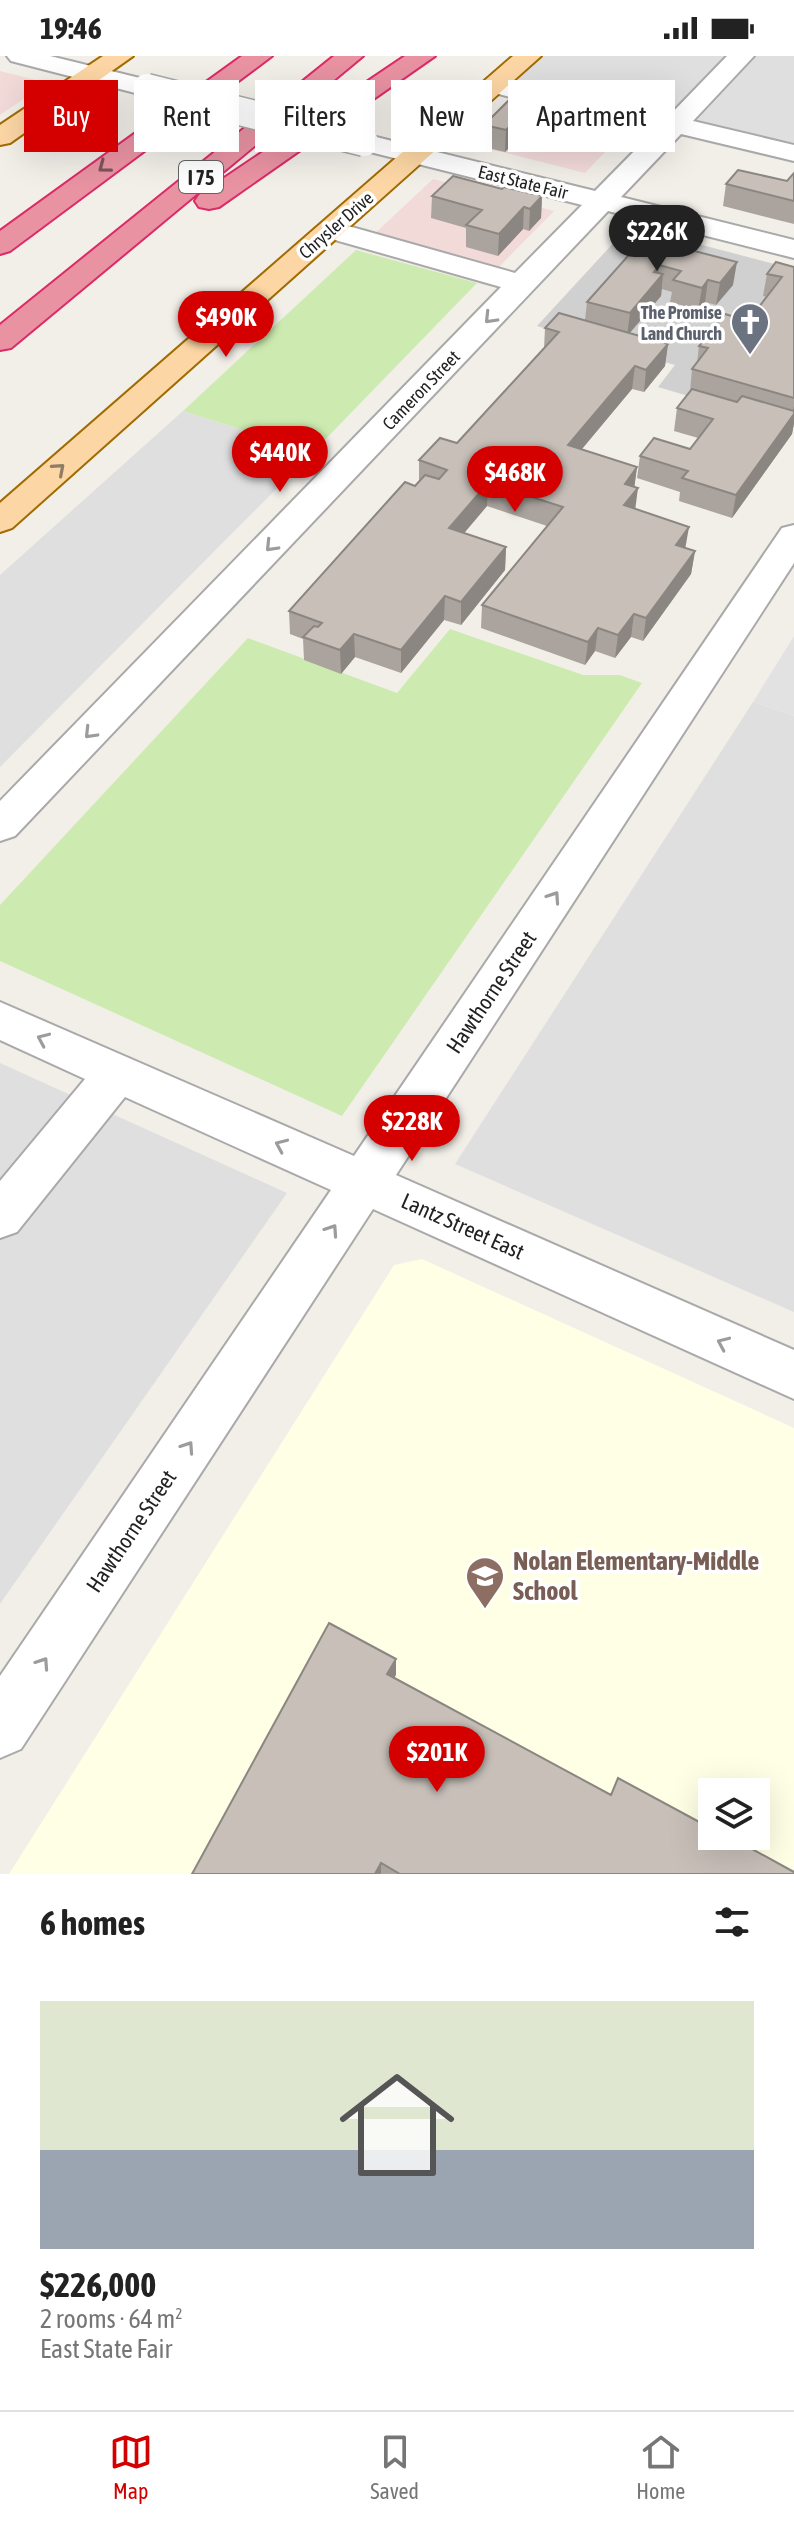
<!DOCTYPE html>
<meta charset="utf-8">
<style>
:root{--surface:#fff;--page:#f6f6f6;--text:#222;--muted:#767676;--line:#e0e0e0;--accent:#d40000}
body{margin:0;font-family:"Asap Condensed",sans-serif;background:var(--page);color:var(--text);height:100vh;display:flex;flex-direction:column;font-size:30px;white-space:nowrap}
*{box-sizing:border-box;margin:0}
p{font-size:26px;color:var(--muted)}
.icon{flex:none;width:44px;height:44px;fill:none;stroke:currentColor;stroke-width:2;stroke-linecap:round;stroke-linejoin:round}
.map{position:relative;height:1818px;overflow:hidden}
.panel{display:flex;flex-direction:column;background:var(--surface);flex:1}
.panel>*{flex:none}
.top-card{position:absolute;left:24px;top:24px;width:746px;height:72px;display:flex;gap:16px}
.controls{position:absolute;left:698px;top:1722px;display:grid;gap:16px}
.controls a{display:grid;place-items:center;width:72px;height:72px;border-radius:0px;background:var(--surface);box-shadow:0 8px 32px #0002;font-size:40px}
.price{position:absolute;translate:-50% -68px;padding:0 18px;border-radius:28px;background:var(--accent);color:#fff;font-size:26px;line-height:52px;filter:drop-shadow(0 2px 4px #0008)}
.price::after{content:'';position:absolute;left:50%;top:48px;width:24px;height:18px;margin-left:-12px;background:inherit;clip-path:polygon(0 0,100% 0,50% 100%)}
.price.on{background:#222;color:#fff}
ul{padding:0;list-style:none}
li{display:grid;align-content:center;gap:16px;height:424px;padding:0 40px}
li span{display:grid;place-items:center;height:248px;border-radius:0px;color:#555}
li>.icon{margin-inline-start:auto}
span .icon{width:144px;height:144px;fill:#fffc;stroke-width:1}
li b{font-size:34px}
h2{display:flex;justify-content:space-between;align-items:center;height:96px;padding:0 40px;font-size:34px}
.tag{padding:0 28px;border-radius:0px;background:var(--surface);box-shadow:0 8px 32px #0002;font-size:28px;line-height:72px}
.tag.on{background:var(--accent);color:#fff}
.status{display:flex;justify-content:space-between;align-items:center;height:56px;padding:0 40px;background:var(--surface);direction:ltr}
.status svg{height:22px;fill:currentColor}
.dock{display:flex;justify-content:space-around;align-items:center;height:112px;border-top:2px solid var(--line);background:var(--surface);font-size:22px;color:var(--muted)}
.dock a{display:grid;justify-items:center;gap:4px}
.dock .on{color:var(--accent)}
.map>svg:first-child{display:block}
</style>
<div class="status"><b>19:46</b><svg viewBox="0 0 49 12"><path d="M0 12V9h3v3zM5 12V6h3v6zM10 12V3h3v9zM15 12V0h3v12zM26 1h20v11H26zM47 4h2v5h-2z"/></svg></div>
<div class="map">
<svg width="794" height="1818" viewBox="0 0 794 1818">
<rect width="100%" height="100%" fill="#f2efe9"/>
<!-- residential -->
<path fill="#e0dfdf" d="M540 0H794V91L511 26Z
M183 355 313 396 0 711V519Z
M753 646 794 660V1256L455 1108Z
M0 1007 287 1137 0 1548Z"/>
<!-- commercial -->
<path fill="#f2dad9" d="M0 15 47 27 0 59Z
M516 44 629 71 585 117 470 88Z
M433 123 554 155 494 216 370 182Z"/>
<!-- education -->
<path fill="#ffffe5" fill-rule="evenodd" d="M422 1203 794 1372V1818H9L394 1209ZM712 1736H756V1780H712Z"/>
<!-- religious -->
<path fill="#d0d0d0" d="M629 170 794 213V371L658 331 675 309 537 270Z"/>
<!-- grass -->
<path fill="#cdebb0" d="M356 194 477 227 313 396 183 355Z
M450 573 583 619H620L642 627 342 1060 0 905V849L248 582 397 637Z"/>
<!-- parking -->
<path fill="#e2e2e2" d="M794 580V660L753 646Z"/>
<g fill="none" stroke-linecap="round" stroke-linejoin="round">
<!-- minor casing -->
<g stroke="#a9a9a9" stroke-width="4">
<path id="minor" d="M7 0H50L156 26 160 32 156 38 147 40 11 5Z
M727 0H754L693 65 794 89V105L681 78 621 141 794 184V202L608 155 15 780 0 785V745L501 231 321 180 317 174 321 168 331 165 341 168 515 217 582 149 354 92 350 86 354 80 364 78 595 135 653 76 622 74C591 102 578 88 541 79L526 57 533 47 487 35 483 29 487 23 496 21 559 37 563 43 553 57 559 67 590 75C617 51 633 59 668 61Z
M794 469V507L396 1119 794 1294V1343L373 1153 21 1693 0 1702V1620L331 1134 125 1041 17 1176 0 1182V1125L85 1023 0 984V946L354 1100 782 472Z"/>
</g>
<!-- major casing -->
<g stroke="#a06b00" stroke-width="4">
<path id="major" d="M103 0H133L10 87 0 89V69Z
M513 0H541L12 472 0 476V447Z"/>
</g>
<!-- highway casing -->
<g stroke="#dc2a67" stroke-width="4">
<path id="highway" d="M242 0H272L10 195 0 198V175Z
M334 0H363L11 292 0 294V269Z
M405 0H435L219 151 209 153 199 151 195 145 199 139Z"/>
</g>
<!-- minor -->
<use href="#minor" fill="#fff" fill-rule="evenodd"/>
<!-- major -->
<use href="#major" fill="#fcd6a4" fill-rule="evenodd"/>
<!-- highway -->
<use href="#highway" fill="#e892a2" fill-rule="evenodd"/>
<!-- minor-bridge casing -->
<g stroke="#a9a9a9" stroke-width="31" stroke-linecap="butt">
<path id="minor-bridge" d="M147 32 364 86"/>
</g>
<!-- minor-bridge -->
<use href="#minor-bridge" stroke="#fff" stroke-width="28"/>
</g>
<!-- wall -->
<path fill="#aba49e" d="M537 63 505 96 483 91 484 69Z
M794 117V168L723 150 726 128 787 125Z
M502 133 542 140 541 162 529 175 523 173 498 200 466 191V172L431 162 432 140Z
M644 182 733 229 716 249 705 246 698 254 670 246 672 236 662 233 661 240 630 277 668 288 665 310 644 336 632 333 582 393 637 411 634 431 635 453 686 492 695 495 691 518 643 585 631 581 615 602 595 595 585 609 481 572 482 549 547 470 487 450 464 477 506 491 505 514 461 569 444 564 401 617 355 601 341 618 304 604 303 583 290 578 289 555 419 426V404L457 387 544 292 545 272 585 264 587 246Z
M794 211V367L792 378 732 462 679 445 680 436 637 422 640 400 690 393 698 382 674 375 677 352 690 336 692 313 697 307 699 290 748 265 767 241 763 240 767 218Z
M396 1619 394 1622 611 1739 752 1793 794 1818H192Z"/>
<!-- shaded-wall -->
<path fill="#8b8681" d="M538 42 537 63 505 96 506 74Z
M542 140 541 162 529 175 530 153Z
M524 151 523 173 498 200 499 178Z
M737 206 733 229 716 249 720 227Z
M659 209 658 225 663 218 661 240 627 280 630 257 654 216Z
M708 224 705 246 698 254 702 232Z
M668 288 665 310 644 336 646 314Z
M635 310 632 333 566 412 568 389Z
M794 350V367L792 378 732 462 736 439 792 361Z
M637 411 634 434 625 428Z
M488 427 487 450 449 495V472Z
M638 432 635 455 624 449Z
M689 471 685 494 676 489Z
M506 491 505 514 461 569V546Z
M695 495 691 518 643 585 646 562Z
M445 540 444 564 401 617V594Z
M634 558 631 581 615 602 618 579Z
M598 572 595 595 585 609 588 586Z
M354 578 355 601 341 618 340 594Z
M396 1603V1619L387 1634V1618Z
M381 1807V1818H375Z"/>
<!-- building -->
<path fill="#c7bfb8" stroke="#8b8681" stroke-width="2" d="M516 37 538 42 506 74 484 69Z
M738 114 787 125 794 117V145L726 128Z
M453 120 502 133 504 131 542 140 530 153 524 151 499 178 466 169 482 154 432 140Z
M644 182 737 206 720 227 708 224 702 232 673 224 681 215 659 209 654 216 663 218 630 257 587 246Z
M776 206 794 211V342L692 313 708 292 699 290 725 258 748 265 782 221 767 218Z
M559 257 668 288 646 314 635 310 568 389 637 411 625 428 638 432 624 449 689 471 676 489 695 495 646 562 634 558 618 579 598 572 588 586 482 549 563 451 488 427 449 472 506 491 461 546 445 540 401 594 354 578 340 594 303 581 314 570 318 571 322 567 289 555 405 426 415 430 425 419 439 423 447 414 419 404 440 382 457 387 559 276 545 272Z
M692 333 737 346 742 340 794 355V358L736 439 682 422 688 415 640 400 654 382 690 393 713 363 677 352Z
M329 1567 396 1603 387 1618 611 1739 618 1722 703 1768 711 1749H712V1780H756V1773L759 1774 752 1793 794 1816V1818H400L381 1807 375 1818H192Z"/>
<!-- one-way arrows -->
<defs><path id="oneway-chevron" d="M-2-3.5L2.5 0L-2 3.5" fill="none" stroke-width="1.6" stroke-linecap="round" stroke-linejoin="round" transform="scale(2)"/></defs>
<use stroke="#7b545c" href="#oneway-chevron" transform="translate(104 111) rotate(143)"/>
<g stroke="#9c9c9c">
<use href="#oneway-chevron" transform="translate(490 262) rotate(134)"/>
<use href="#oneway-chevron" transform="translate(271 490) rotate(134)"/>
<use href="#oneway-chevron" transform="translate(90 677) rotate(134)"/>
<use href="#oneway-chevron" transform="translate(554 841) rotate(-56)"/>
<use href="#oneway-chevron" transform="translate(43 983) rotate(-156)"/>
<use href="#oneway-chevron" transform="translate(281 1089) rotate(-156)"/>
<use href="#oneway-chevron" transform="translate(332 1174) rotate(-56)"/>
<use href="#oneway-chevron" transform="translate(723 1287) rotate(-156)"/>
<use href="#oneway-chevron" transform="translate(188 1391) rotate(-56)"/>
<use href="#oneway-chevron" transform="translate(43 1607) rotate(-56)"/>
</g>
<use stroke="#8f7c63" href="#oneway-chevron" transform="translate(59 413) rotate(-41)"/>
<!-- icons -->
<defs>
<g id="church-pin" transform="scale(2)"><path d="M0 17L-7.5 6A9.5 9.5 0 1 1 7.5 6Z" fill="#6b7280" stroke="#fff"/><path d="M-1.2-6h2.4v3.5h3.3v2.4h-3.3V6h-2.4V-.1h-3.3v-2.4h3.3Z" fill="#fff"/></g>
<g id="school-pin" transform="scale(2)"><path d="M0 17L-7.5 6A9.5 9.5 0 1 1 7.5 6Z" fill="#8d6e63" stroke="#fff"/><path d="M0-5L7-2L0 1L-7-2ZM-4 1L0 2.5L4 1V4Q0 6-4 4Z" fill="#fff"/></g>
</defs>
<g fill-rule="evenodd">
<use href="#church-pin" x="750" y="266"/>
<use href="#school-pin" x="485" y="1520"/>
</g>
<g text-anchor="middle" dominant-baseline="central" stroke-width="7" stroke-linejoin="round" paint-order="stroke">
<!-- far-street labels -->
<g font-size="18" fill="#222" stroke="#fff">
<text transform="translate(523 126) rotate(14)">East State Fair</text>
<text transform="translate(336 169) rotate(-41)">Chrysler Drive</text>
<text transform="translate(421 334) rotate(-46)">Cameron Street</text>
</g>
<!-- far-worship labels -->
<g font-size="18" font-weight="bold" fill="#5b616d" stroke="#fff" text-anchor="end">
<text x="722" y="256">The Promise<tspan x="722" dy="21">Land Church</tspan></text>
</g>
<!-- shield labels -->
<rect fill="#fff" stroke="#646464" stroke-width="2" x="179" y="105" width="44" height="32" rx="6"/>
<g font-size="20" font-weight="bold" fill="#222">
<text x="201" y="121">I 75</text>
</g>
<!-- street labels -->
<g font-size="22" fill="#222" stroke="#fff">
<text transform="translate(491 936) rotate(-56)">Hawthorne Street</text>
<text transform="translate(463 1170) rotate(24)">Lantz Street East</text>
<text transform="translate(131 1475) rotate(-56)">Hawthorne Street</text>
</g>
<!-- near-education labels -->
<g font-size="26" font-weight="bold" fill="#785e54" stroke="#fff" text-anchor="start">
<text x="513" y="1505">Nolan Elementary-Middle<tspan x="513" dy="30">School</tspan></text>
</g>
</g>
</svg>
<div class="controls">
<a><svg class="icon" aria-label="layers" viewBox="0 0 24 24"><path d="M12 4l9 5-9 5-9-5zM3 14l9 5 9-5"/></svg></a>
</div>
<b class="price on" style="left:657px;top:217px">$226K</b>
<b class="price" style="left:226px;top:303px">$490K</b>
<b class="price" style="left:280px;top:438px">$440K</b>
<b class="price" style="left:515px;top:458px">$468K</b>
<b class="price" style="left:412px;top:1107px">$228K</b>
<b class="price" style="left:437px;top:1738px">$201K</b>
<div class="top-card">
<a class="tag on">Buy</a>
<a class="tag">Rent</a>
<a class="tag">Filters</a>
<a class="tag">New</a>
<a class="tag">Apartment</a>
</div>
</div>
<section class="panel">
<h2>6 homes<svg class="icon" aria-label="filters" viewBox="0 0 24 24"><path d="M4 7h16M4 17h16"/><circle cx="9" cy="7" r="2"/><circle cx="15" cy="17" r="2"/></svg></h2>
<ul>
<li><span style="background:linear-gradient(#dfe7d0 60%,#9aa5b1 0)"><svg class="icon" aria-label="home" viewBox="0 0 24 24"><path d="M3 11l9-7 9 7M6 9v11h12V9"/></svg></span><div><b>$226,000</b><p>2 rooms · 64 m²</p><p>East State Fair</p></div></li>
</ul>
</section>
<nav class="dock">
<a class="on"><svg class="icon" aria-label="map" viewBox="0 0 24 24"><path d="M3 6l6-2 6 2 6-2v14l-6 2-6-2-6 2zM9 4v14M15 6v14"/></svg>Map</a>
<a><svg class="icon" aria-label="saved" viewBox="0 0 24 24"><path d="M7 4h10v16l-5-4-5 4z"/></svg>Saved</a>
<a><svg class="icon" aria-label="home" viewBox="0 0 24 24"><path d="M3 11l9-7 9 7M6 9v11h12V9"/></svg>Home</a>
</nav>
